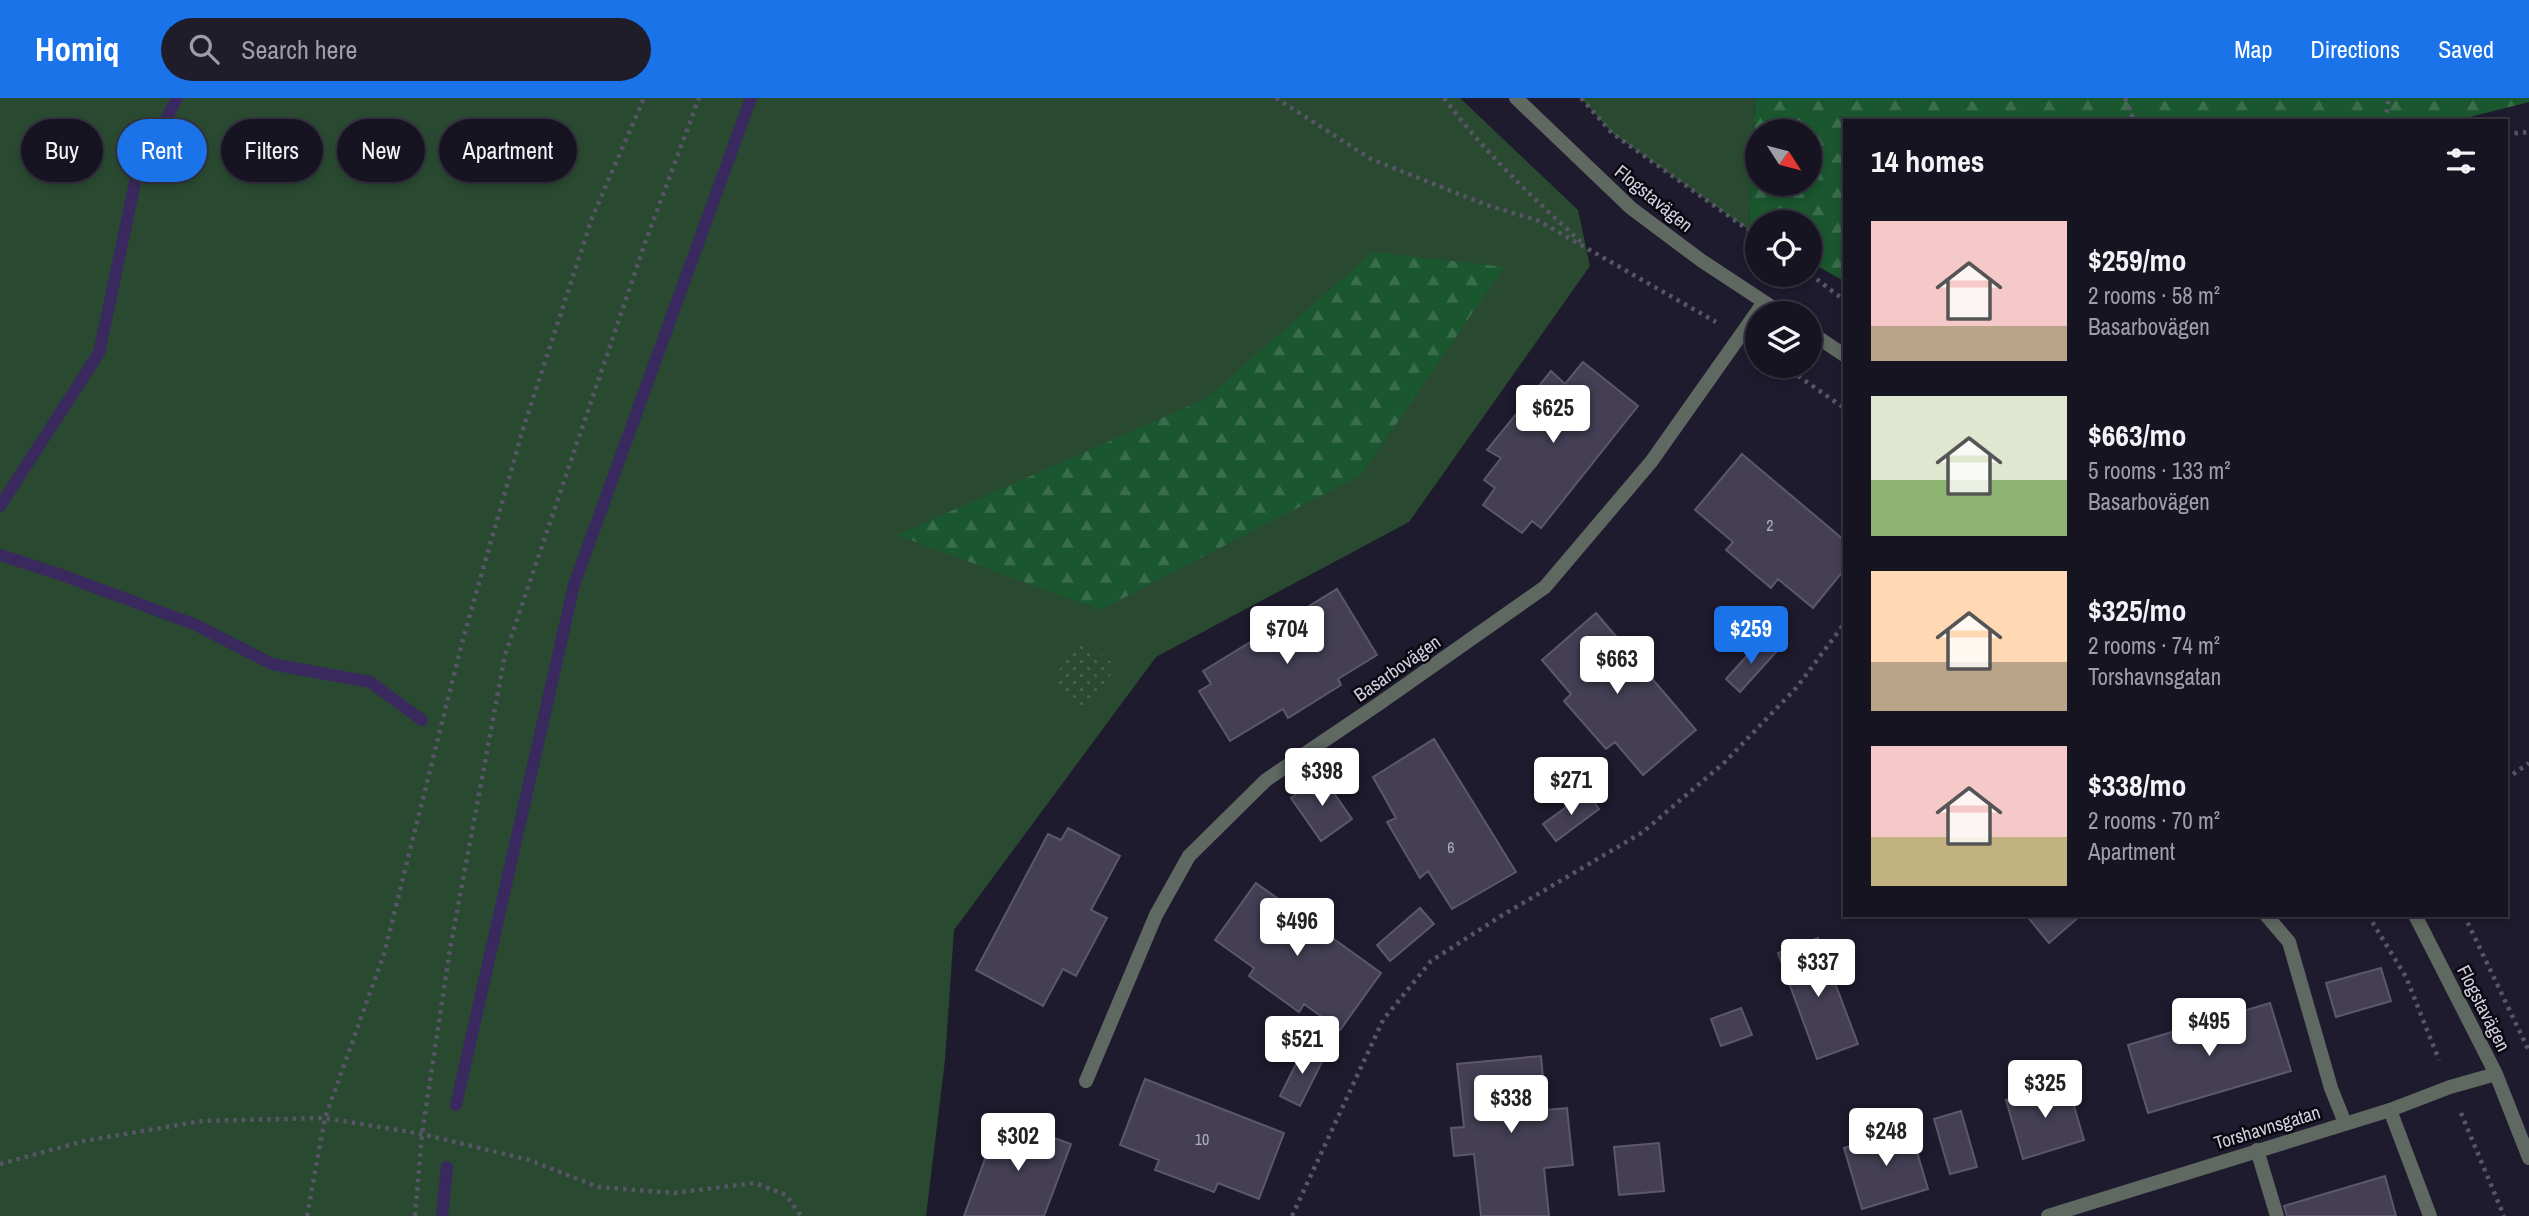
<!DOCTYPE html>
<meta charset="utf-8">
<style>
:root{--surface:#171422;--page:#201d2a;--text:#f1f3f6;--muted:#9e9ea5;--line:#363340;--accent:#1a73e8}
body{margin:0;font-family:"Archivo Narrow",sans-serif;background:var(--page);color:var(--text);height:100vh;display:flex;flex-direction:column;font-size:26px;white-space:nowrap}
*{box-sizing:border-box;margin:0}
p{font-size:23px;color:var(--muted)}
.icon{flex:none;width:38px;height:38px;fill:none;stroke:currentColor;stroke-width:2;stroke-linecap:round;stroke-linejoin:round}
.map{position:relative;flex:1;overflow:hidden}
.drawer{position:absolute;left:1843px;top:21px;width:665px;height:798px;display:flex;flex-direction:column;background:var(--surface);border-radius:0px;box-shadow:0 4px 10px #0003,0 0 0 2px var(--line)}
.drawer>*{flex:none}
.hud{position:absolute;left:21px;top:21px;width:665px;height:63px;display:flex;gap:14px}
.needle{width:46px;rotate:126deg}
.tools{position:absolute;left:1745px;top:21px;display:grid;gap:14px}
.tools a{display:grid;place-items:center;width:77px;height:77px;border-radius:50%;background:var(--surface);box-shadow:0 4px 10px #0003,0 0 0 2px var(--line);font-size:35px}
.price{position:absolute;translate:-50% -60px;padding:0 16px;border-radius:7px;background:#fff;color:#222;font-size:23px;line-height:46px;filter:drop-shadow(0 2px 4px #0008)}
.price::after{content:'';position:absolute;left:50%;top:42px;width:21px;height:16px;margin-left:-10px;background:inherit;clip-path:polygon(0 0,100% 0,50% 100%)}
.price.on{background:var(--accent);color:#fff}
ul{padding:0;list-style:none}
li{display:flex;align-items:center;gap:21px;height:175px;padding:0 28px}
li span{display:grid;place-items:center;flex:none;width:196px;height:140px;border-radius:0px;color:#555}
li>.icon{margin-inline-start:auto}
span .icon{width:84px;height:84px;fill:#fffc;stroke-width:1}
li b{font-size:30px}
h2{display:flex;justify-content:space-between;align-items:center;height:84px;padding:0 28px;font-size:30px}
.chip{padding:0 24px;border-radius:32px;background:var(--surface);box-shadow:0 4px 10px #0003,0 0 0 2px var(--line);font-size:24px;line-height:63px}
.chip.on{background:var(--accent);color:#fff}
header{display:flex;align-items:center;gap:42px;box-sizing:border-box;height:98px;padding:0 35px;background:var(--accent);color:#fff}
header strong{font-size:33px}
nav{display:flex;gap:38px;margin-inline-start:auto;font-size:24px}
.search{width:490px;height:63px;background:var(--page);display:flex;align-items:center;gap:18px;box-sizing:border-box;padding:0 24px;border-radius:38px;color:var(--muted);font-size:26px}
.map>svg:first-child{display:block}
</style>
<header>
<strong>Homiq</strong>
<div class="search"><svg class="icon" aria-label="search" viewBox="0 0 24 24"><circle cx="10" cy="10" r="6"/><path d="M15 15l6 6"/></svg>Search here</div>
<nav><a>Map</a><a>Directions</a><a>Saved</a></nav>
</header>
<div class="map">
<svg width="2529" height="1118" viewBox="0 0 2529 1118">
<defs>
<pattern id="forest-firs" width="22" height="20" patternUnits="userSpaceOnUse" patternTransform="scale(1.75)"><rect width="22" height="20" fill="#1a562e"/><path d="M5 1l3.5 6h-7zM16 11l3.5 6h-7z" fill="#3a6d4c"/></pattern>
<pattern id="park-dots" width="8" height="8" patternUnits="userSpaceOnUse" patternTransform="scale(1.75)"><rect width="8" height="8" fill="#294a31"/><path d="M2 2h.1M6 6h.1" fill="none" stroke="#47634e" stroke-width="1.8" stroke-linecap="round"/></pattern>
</defs>
<rect width="100%" height="100%" fill="#1f1b2e"/>
<!-- grass -->
<path fill="#294a31" d="M0 0H1460L1578 112 1590 168 1409 424 1156 559 954 832 945 962 926 1118H0Z
M1581 0H1755L1749 132 1612 35Z"/>
<!-- forest -->
<path fill="url(#forest-firs)" fill-rule="evenodd" d="M1755 0H2529V4L2454 23H1844V183L1810 164V124H1757V136L1749 132ZM1757 33H1810V86H1757Z
M1373 154 1504 169 1361 377 1100 512 897 437 1207 300Z"/>
<!-- park -->
<path fill="url(#park-dots)" d="M1081 542 1117 568 1085 612 1049 586Z"/>
<g fill="none" stroke-linecap="round" stroke-linejoin="round">
<!-- stream -->
<path stroke="#39295e" stroke-width="12" d="M0 408 99 255 136 80 177 0
M0 457 59 476 196 527 272 566 370 584 422 622
M456 1007 574 487 751 0
M442 1118 447 1069"/>
</g>
<!-- building -->
<path fill="#443f54" stroke="#5c576d" stroke-width="2" d="M1583 264 1638 308 1541 430 1532 423 1522 435 1483 407 1495 390 1484 382 1501 360 1487 352 1551 273 1565 286Z
M1742 356 1844 442V472L1813 510 1778 481 1771 490 1726 452 1733 444 1695 412Z
M1337 491 1377 557 1338 581 1341 587 1288 620 1283 611 1230 643 1199 593 1211 586 1203 573Z
M1596 515 1696 632 1643 677 1615 644 1606 651 1564 603 1571 596 1542 562Z
M1762 541 1776 554 1740 594 1726 581Z
M1434 641 1516 774 1452 811 1428 773 1420 780 1387 724 1396 720 1373 679Z
M1322 678 1352 721 1321 743 1291 700Z
M1587 694 1599 711 1556 743 1543 726Z
M1068 730 1120 758 1091 812 1107 820 1076 878 1063 871 1043 908 976 872 1048 736 1061 742Z
M1256 785 1381 875 1340 932 1304 906 1299 914 1249 878 1254 870 1215 842Z
M1420 810 1434 826 1390 863 1377 847Z
M2026 817H2081L2049 845Z
M1818 840 1858 946 1817 961 1778 855Z
M2381 870 2391 903 2336 919 2326 885Z
M2270 905 2291 973 2148 1015 2128 947Z
M1741 910 1752 937 1721 948 1711 921Z
M1305 948 1325 958 1300 1008 1280 998Z
M1541 958 1546 1012 1567 1010 1573 1067 1544 1070 1549 1118H1481L1474 1056 1454 1058 1451 1030 1464 1029 1457 966Z
M1145 981 1284 1035 1259 1101 1218 1085 1214 1094 1155 1072 1159 1062 1120 1047Z
M2067 984 2084 1042 2023 1061 2006 1002Z
M1961 1013 1977 1069 1950 1076 1934 1021Z
M1000 1020 1071 1046 1044 1118H964Z
M1910 1030 1928 1091 1862 1111 1844 1050Z
M1659 1045 1664 1093 1619 1097 1614 1049Z
M2385 1078 2396 1118H2287L2284 1108Z"/>
<g fill="none" stroke-linecap="round" stroke-linejoin="round">
<!-- path -->
<path stroke="#585566" stroke-width="4.5" stroke-dasharray="3.5 5" stroke-linecap="butt" d="M1276 0 1371 61 1484 106 1539 123 1716 224
M1444 0C1483 53 1532 99 1581 144
M1581 0 1612 35 1757 138
M2125 0 2134 23
M2385 23 2389 0
M2506 36 2529 34
M1810 176 1844 202
M1784 268 1844 310
M2506 681 2529 665
M2368 817 2406 879 2439 962
M2464 817 2529 953
M2461 1015 2504 1118
M0 1066 84 1043 202 1023 325 1020 422 1036 529 1062 598 1089 674 1095 755 1085 786 1097 801 1118
M307 1118 325 1020 384 856 463 541 524 328 592 120 644 0
M415 1118 422 1036 450 851 505 557 645 145 699 0
M1292 1118 1383 922 1431 863 1501 818 1643 734 1725 664 1797 589 1844 526"/>
<!-- lane -->
<path stroke="#5f6861" stroke-width="14" d="M2266 817 2289 844 2331 990 2345 1025
M2390 1012 2430 1118
M2257 1052 2277 1118"/>
<!-- street -->
<path stroke="#5f6861" stroke-width="14" d="M1516 0 1631 110 1702 163 1781 215
M1810 234 1844 257
M2415 817 2496 976 2529 1060
M1086 983 1156 817 1189 758 1266 682 1380 605 1545 489 1651 364 1764 204
M2048 1118 2390 1012 2450 989 2496 976"/>
</g>
<g text-anchor="middle" dominant-baseline="central" stroke-width="5" stroke-linejoin="round" paint-order="stroke">
<!-- number labels -->
<g font-size="16" fill="#aeacbb">
<text x="1770" y="427">2</text>
<text x="1451" y="749">6</text>
<text x="1202" y="1041">10</text>
</g>
<!-- street labels -->
<g font-size="19" fill="#d2d0dd" stroke="#09070f">
<text transform="translate(1654 100) rotate(39)">Flogstavägen</text>
<text transform="translate(1397 570) rotate(-35)">Basarbovägen</text>
<text transform="translate(2484 910) rotate(63)">Flogstavägen</text>
<text transform="translate(2267 1029) rotate(-17)">Torshavnsgatan</text>
</g>
</g>
</svg>
<div class="tools">
<a><svg class="needle" viewBox="-14 -14 28 28"><path d="M0-13l5 13h-10z" fill="#e53935"/><path d="M0 13l5-13h-10z" fill="#9e9ea5"/></svg></a>
<a><svg class="icon" aria-label="locate" viewBox="0 0 24 24"><circle cx="12" cy="12" r="6"/><path d="M12 2v4M12 18v4M2 12h4M18 12h4"/></svg></a>
<a><svg class="icon" aria-label="layers" viewBox="0 0 24 24"><path d="M12 4l9 5-9 5-9-5zM3 14l9 5 9-5"/></svg></a>
</div>
<b class="price" style="left:1553px;top:347px">$625</b>
<b class="price" style="left:1287px;top:568px">$704</b>
<b class="price on" style="left:1751px;top:568px">$259</b>
<b class="price" style="left:1617px;top:598px">$663</b>
<b class="price" style="left:1322px;top:710px">$398</b>
<b class="price" style="left:1571px;top:719px">$271</b>
<b class="price" style="left:1297px;top:860px">$496</b>
<b class="price" style="left:1818px;top:901px">$337</b>
<b class="price" style="left:2209px;top:960px">$495</b>
<b class="price" style="left:1302px;top:978px">$521</b>
<b class="price" style="left:2045px;top:1022px">$325</b>
<b class="price" style="left:1511px;top:1037px">$338</b>
<b class="price" style="left:1886px;top:1070px">$248</b>
<b class="price" style="left:1018px;top:1075px">$302</b>
<div class="hud">
<a class="chip">Buy</a>
<a class="chip on">Rent</a>
<a class="chip">Filters</a>
<a class="chip">New</a>
<a class="chip">Apartment</a>
</div>
<section class="drawer">
<h2>14 homes<svg class="icon" aria-label="filters" viewBox="0 0 24 24"><path d="M4 7h16M4 17h16"/><circle cx="9" cy="7" r="2"/><circle cx="15" cy="17" r="2"/></svg></h2>
<ul>
<li><span style="background:linear-gradient(#f6c9c9 75%,#b9a48a 0)"><svg class="icon" aria-label="home" viewBox="0 0 24 24"><path d="M3 11l9-7 9 7M6 9v11h12V9"/></svg></span><div><b>$259/mo</b><p>2 rooms · 58 m²</p><p>Basarbovägen</p></div></li>
<li><span style="background:linear-gradient(#dfe7d0 60%,#8fb573 0)"><svg class="icon" aria-label="home" viewBox="0 0 24 24"><path d="M3 11l9-7 9 7M6 9v11h12V9"/></svg></span><div><b>$663/mo</b><p>5 rooms · 133 m²</p><p>Basarbovägen</p></div></li>
<li><span style="background:linear-gradient(#ffd9b3 65%,#b9a48a 0)"><svg class="icon" aria-label="home" viewBox="0 0 24 24"><path d="M3 11l9-7 9 7M6 9v11h12V9"/></svg></span><div><b>$325/mo</b><p>2 rooms · 74 m²</p><p>Torshavnsgatan</p></div></li>
<li><span style="background:linear-gradient(#f6c9c9 65%,#c2b280 0)"><svg class="icon" aria-label="home" viewBox="0 0 24 24"><path d="M3 11l9-7 9 7M6 9v11h12V9"/></svg></span><div><b>$338/mo</b><p>2 rooms · 70 m²</p><p>Apartment</p></div></li>
</ul>
</section>
</div>
